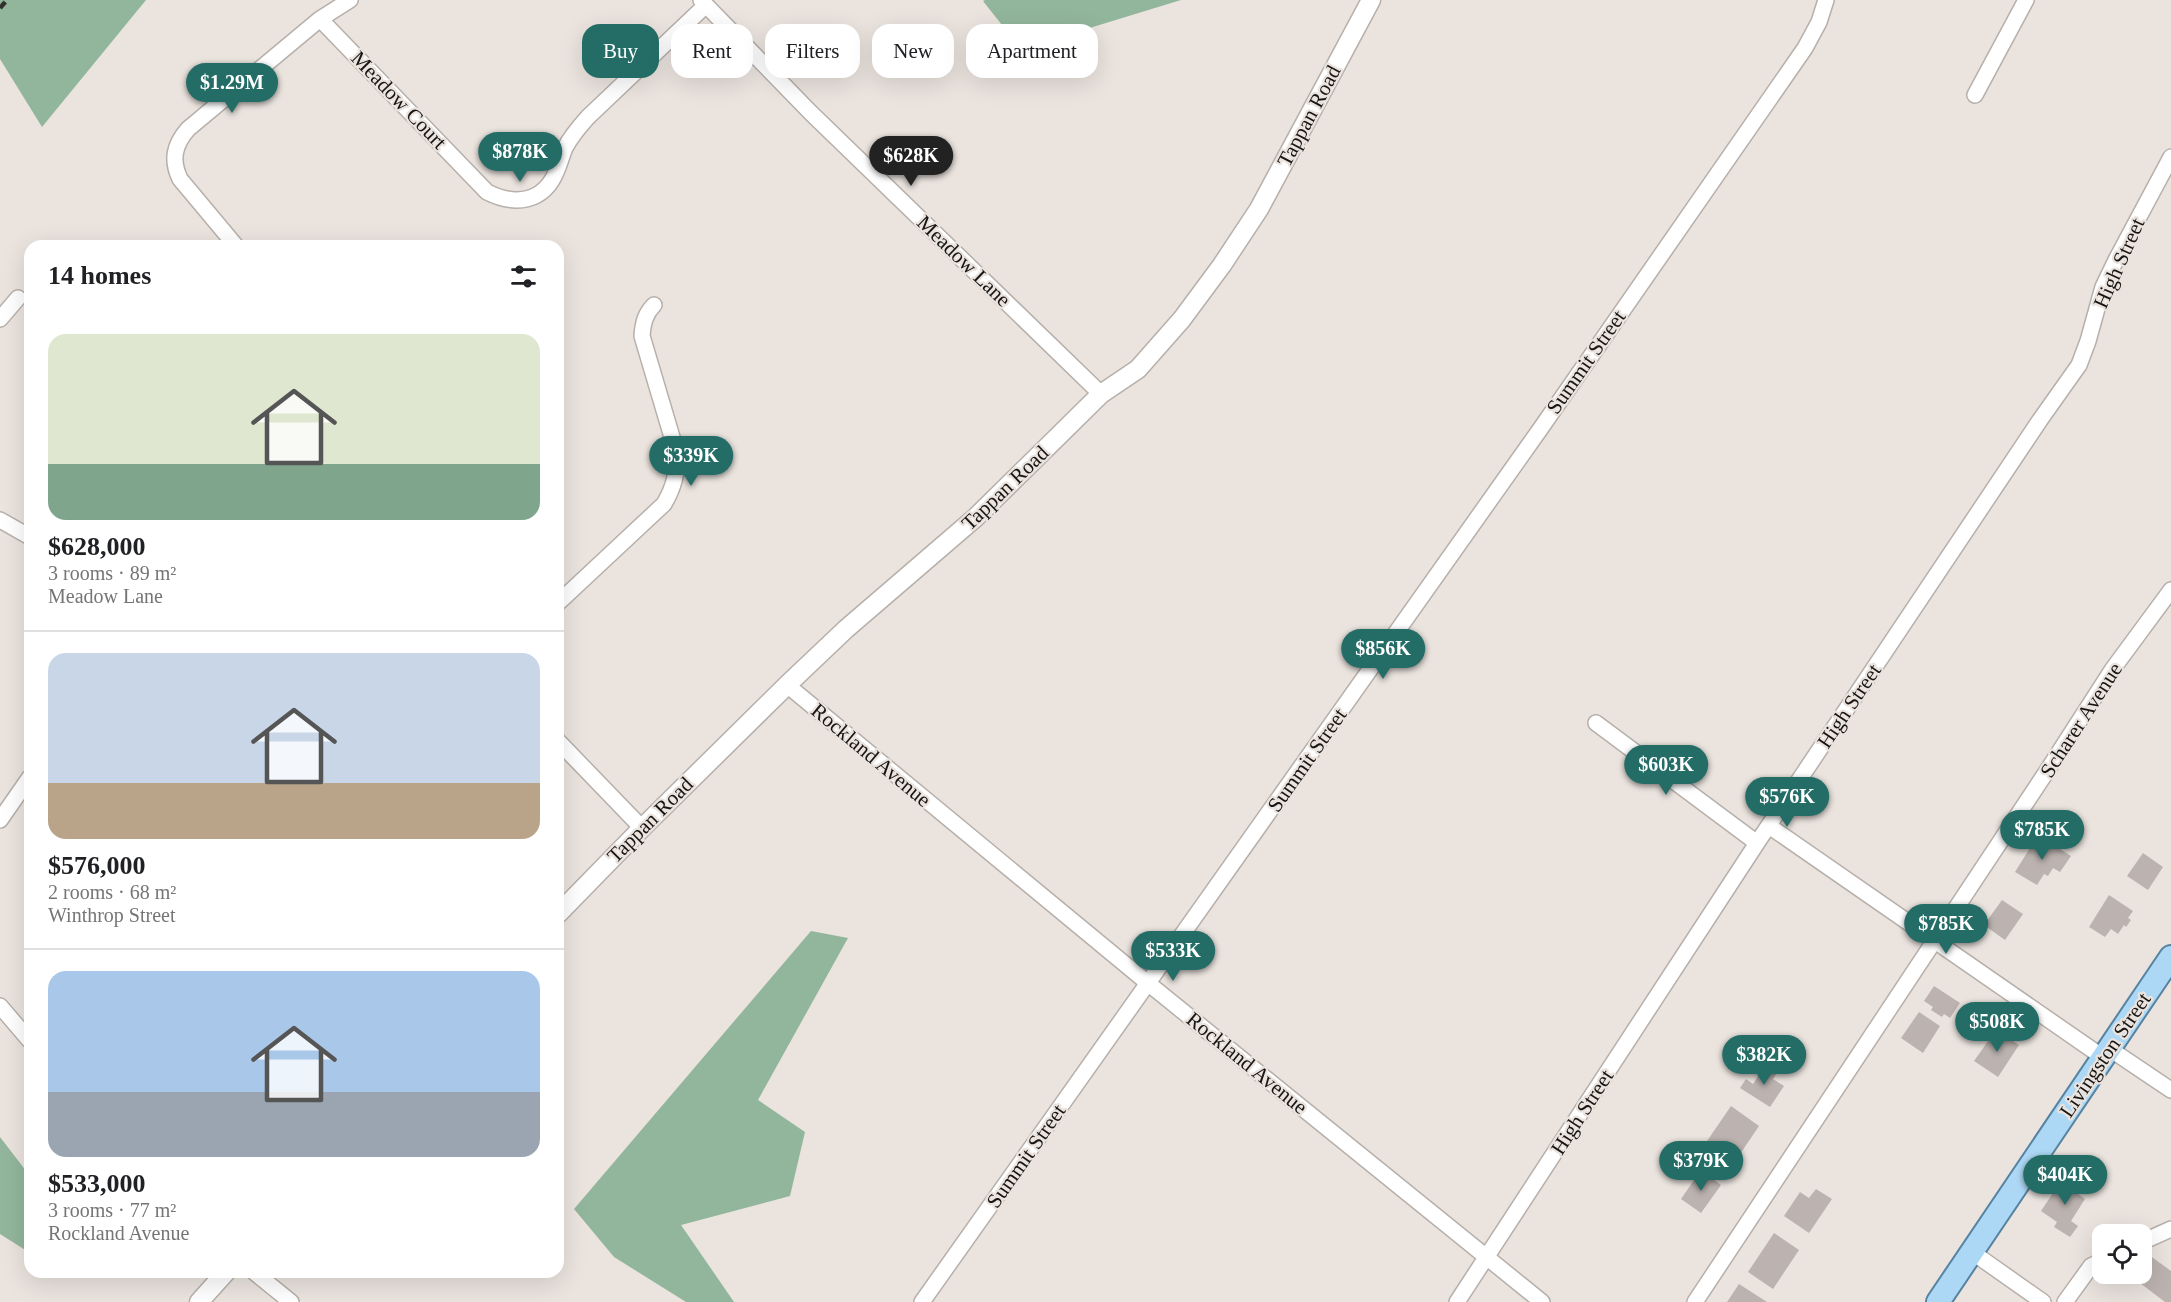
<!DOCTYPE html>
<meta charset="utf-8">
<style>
:root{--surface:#fff;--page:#f6f6f6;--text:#202124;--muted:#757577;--line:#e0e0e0;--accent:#246d67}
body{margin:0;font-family:Georgia,serif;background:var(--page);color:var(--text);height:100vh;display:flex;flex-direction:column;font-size:22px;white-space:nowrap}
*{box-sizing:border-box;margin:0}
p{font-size:20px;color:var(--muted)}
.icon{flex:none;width:33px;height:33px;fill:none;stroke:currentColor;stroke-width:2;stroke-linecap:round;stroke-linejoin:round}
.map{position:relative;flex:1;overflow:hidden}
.panel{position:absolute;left:24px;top:240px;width:540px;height:1038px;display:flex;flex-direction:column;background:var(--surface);border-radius:18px;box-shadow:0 6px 24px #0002}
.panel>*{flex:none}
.top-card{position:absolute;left:582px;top:24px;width:570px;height:54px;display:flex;gap:12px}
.controls{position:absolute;left:2092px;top:1224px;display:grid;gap:12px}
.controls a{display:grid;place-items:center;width:60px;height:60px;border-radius:12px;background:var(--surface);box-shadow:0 6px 24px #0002;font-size:30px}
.price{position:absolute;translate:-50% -51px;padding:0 14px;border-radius:21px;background:var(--accent);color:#fff;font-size:20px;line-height:39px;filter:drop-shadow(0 2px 3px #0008)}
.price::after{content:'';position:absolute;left:50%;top:36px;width:18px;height:14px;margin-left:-9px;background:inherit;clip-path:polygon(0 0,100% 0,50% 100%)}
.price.selected{background:#222;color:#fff}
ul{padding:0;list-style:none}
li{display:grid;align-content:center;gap:12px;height:318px;padding:0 24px}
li+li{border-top:2px solid var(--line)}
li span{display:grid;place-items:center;height:186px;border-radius:18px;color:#555}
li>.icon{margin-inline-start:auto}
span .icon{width:108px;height:108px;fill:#fffc;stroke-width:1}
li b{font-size:26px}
h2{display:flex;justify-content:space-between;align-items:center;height:72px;padding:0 24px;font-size:26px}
.pill{padding:0 21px;border-radius:18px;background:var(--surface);box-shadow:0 6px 24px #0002;font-size:21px;line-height:54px}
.pill.selected{background:var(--accent);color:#fff}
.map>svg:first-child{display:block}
</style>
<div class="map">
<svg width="2171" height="1302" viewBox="0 0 2171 1302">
<rect width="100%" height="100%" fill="#eae3de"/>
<!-- forest -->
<path fill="#92b69c" d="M0 0H146L42 127 0 59Z
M985 0H1181L1021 49 983 1Z
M811 931 848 938 758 1100 805 1132 790 1196 681 1225 734 1302H686L614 1257 574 1209Z
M0 1137 30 1176V1253L0 1234Z"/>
<!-- building -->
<path fill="#bcb3b0" d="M2038 835 2071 856 2060 872 2053 868 2048 876 2044 874 2037 885 2015 872Z
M2143 853 2163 867 2148 890 2127 876Z
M2109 895 2133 911 2128 918 2131 920 2126 927 2124 925 2118 934 2111 929 2105 937 2089 927Z
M2002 900 2023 914 2005 940 1984 925Z
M1934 986 1960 1003 1950 1018 1944 1014 1942 1017 1931 1010 1933 1007 1924 1001Z
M1919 1012 1940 1026 1923 1053 1901 1038Z
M1996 1030 2019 1045 1998 1077 1974 1061Z
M1766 1064 1778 1071 1773 1079 1784 1086 1770 1107 1740 1088 1746 1079 1753 1084Z
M1731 1106 1759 1126 1734 1163 1705 1144Z
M1701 1170 1721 1185 1701 1213 1681 1199Z
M2065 1175 2082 1187 2078 1194 2085 1199 2071 1221 2078 1226 2070 1237 2054 1227 2057 1222 2041 1211Z
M1816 1189 1832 1199 1809 1233 1784 1216 1800 1192 1809 1198Z
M1774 1233 1799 1250 1773 1289 1748 1272Z
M2149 1255 2171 1271V1302H2165L2132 1277 2135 1274H2142V1264Z
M1739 1284 1767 1302H1727Z"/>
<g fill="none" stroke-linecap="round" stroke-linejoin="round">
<!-- minor casing -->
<g stroke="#b6afaa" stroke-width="18">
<path id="minor" d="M701 0 811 113 1101 394
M320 19 487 192C515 206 544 203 557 170 560 163 562 155 565 148 571 136 579 127 588 117L706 5
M1975 95 2026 0
M236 246 180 179C171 160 174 145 188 129L320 19 350 0
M0 319 18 298
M0 520 30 537
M558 603 664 504C674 487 677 474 677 454L642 336C643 323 645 314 654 305
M787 685 1149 984 1542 1302
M1596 723 1757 843
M558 741 642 828
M0 820 30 777
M1769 826 2104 1058
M0 1006 30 1041
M2110 1049 2171 1090
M2142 1242 2171 1229
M1972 1252 2043 1302
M254 1272 291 1302
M922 1302 1541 428 1805 48 1819 22 1826 0
M1457 1302 1757 843 2040 420 2079 365 2088 341 2103 287 2116 260 2171 157
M1695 1302 2047 771 2112 670 2171 590
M2065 1302 2091 1266 2103 1260"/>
</g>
<!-- tertiary casing -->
<g stroke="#b6afaa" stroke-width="21">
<path id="tertiary" d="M558 914 642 828 787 685 846 629 975 518 1101 394 1138 369 1182 319 1222 265 1259 209 1371 0
M199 1302 226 1272"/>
</g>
<!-- primary casing -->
<g stroke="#5583a1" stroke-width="26">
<path id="primary" d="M1938 1302 2171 957"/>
</g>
<!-- minor -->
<use href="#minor" stroke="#fff" stroke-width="15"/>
<!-- tertiary -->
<use href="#tertiary" stroke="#fff" stroke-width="18"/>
<!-- primary -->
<use href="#primary" stroke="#add8f5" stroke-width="22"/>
<!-- rail -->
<path stroke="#33312e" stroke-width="4.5" stroke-dasharray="8 8" stroke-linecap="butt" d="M0 8 7 0"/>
</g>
<g text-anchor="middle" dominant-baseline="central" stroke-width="4.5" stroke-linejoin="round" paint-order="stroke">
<!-- street labels -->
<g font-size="21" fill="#171513" stroke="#eae3de">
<text transform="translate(399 100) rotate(46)">Meadow Court</text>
<text transform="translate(1309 116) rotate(-62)">Tappan Road</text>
<text transform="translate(964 261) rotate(44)">Meadow Lane</text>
<text transform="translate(2119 263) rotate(-66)">High Street</text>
<text transform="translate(1586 362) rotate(-55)">Summit Street</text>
<text transform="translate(1005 488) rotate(-44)">Tappan Road</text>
<text transform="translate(1849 706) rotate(-56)">High Street</text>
<text transform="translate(2081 720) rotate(-57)">Scharer Avenue</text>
<text transform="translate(871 755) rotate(40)">Rockland Avenue</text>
<text transform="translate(1307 760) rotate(-55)">Summit Street</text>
<text transform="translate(650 820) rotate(-45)">Tappan Road</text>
<text transform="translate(2105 1055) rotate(-56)">Livingston Street</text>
<text transform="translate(1247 1063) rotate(39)">Rockland Avenue</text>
<text transform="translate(1582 1112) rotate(-57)">High Street</text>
<text transform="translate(1026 1156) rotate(-55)">Summit Street</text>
</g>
</g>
</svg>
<div class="controls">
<a><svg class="icon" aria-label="locate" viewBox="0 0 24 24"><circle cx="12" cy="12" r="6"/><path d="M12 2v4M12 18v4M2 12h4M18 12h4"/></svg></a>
</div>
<b class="price" style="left:232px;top:114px">$1.29M</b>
<b class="price" style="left:520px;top:183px">$878K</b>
<b class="price selected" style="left:911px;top:187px">$628K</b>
<b class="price" style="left:691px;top:487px">$339K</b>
<b class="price" style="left:1383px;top:680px">$856K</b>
<b class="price" style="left:1666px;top:796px">$603K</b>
<b class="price" style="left:1787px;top:828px">$576K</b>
<b class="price" style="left:2042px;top:861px">$785K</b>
<b class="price" style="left:1946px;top:955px">$785K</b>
<b class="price" style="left:1173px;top:982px">$533K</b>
<b class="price" style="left:1997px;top:1053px">$508K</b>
<b class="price" style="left:1764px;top:1086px">$382K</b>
<b class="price" style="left:1701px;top:1192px">$379K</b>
<b class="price" style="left:2065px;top:1206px">$404K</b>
<div class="top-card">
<a class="pill selected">Buy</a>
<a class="pill">Rent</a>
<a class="pill">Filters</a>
<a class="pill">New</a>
<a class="pill">Apartment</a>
</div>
<section class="panel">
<h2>14 homes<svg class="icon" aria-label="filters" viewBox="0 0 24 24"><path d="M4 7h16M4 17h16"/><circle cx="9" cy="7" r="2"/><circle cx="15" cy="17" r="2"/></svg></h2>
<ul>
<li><span style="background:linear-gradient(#dfe7d0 70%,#7fa58c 0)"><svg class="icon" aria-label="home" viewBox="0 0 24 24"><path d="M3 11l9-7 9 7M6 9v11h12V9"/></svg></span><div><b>$628,000</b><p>3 rooms · 89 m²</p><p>Meadow Lane</p></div></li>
<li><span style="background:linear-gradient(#c9d6e8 70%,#b9a48a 0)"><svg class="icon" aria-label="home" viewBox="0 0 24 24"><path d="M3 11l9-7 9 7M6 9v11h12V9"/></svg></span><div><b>$576,000</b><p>2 rooms · 68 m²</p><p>Winthrop Street</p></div></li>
<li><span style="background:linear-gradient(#a9c7e8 65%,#9aa5b1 0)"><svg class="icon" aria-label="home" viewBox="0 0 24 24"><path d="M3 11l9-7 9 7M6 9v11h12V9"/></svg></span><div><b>$533,000</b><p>3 rooms · 77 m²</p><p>Rockland Avenue</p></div></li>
</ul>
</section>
</div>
